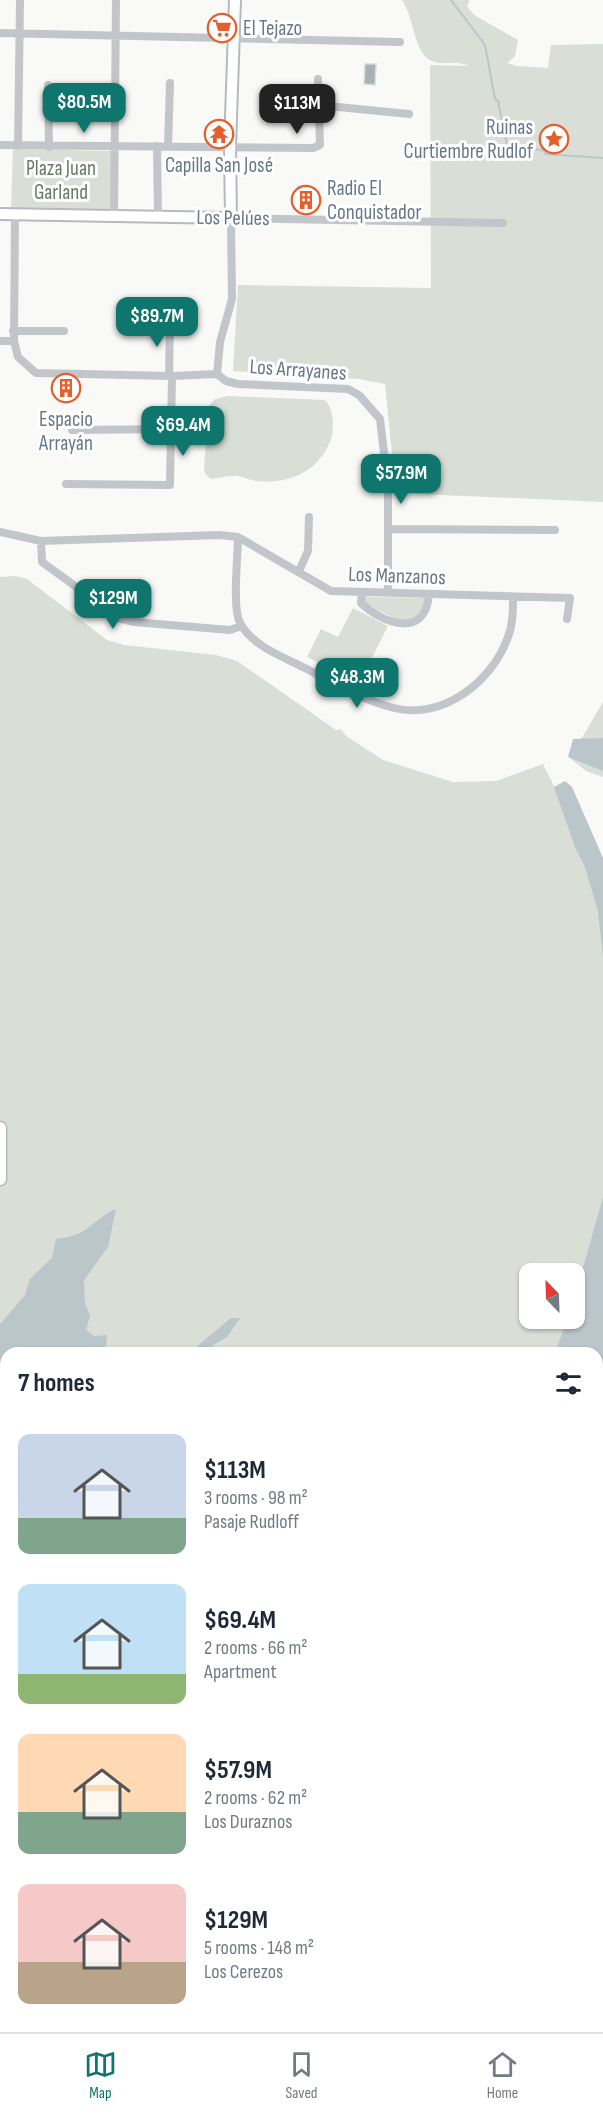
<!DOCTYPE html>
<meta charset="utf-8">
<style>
:root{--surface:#fff;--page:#f2f2f3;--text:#1f2937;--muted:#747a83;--line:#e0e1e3;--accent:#0f766e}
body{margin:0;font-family:"Sofia Sans Condensed",sans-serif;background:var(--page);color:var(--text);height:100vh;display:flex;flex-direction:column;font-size:22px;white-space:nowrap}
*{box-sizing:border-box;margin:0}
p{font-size:20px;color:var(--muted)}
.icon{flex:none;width:33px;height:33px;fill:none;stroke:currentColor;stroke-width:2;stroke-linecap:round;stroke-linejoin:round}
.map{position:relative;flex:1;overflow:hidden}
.panel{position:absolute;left:0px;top:1347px;width:603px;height:686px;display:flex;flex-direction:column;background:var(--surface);border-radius:18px 18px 0 0;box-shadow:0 2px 4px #0004}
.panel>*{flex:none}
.needle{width:39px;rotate:337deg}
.buttons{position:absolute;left:519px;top:1263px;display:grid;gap:12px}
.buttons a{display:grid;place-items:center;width:66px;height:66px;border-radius:12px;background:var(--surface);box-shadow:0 2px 4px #0004;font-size:30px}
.price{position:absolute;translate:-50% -51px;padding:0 14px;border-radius:12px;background:var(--accent);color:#fff;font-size:20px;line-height:39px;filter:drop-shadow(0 2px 3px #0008)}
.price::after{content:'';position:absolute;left:50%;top:36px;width:18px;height:14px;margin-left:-9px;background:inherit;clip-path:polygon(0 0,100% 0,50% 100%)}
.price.current{background:#222;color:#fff}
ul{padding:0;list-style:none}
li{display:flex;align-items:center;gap:18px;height:150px;padding:0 18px}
li span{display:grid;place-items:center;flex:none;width:168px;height:120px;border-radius:12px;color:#555}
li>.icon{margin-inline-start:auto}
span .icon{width:72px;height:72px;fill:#fffc;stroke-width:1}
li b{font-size:26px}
h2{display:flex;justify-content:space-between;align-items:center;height:72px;padding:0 18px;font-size:26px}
.menu{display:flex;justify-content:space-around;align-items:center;height:84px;border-top:2px solid var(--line);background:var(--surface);font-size:16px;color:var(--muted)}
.menu a{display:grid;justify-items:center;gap:3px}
.menu .current{color:var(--accent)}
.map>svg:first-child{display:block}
</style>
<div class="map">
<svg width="603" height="2032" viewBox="0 0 603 2032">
<rect width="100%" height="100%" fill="#f9f9f7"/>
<!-- green -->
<path fill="#d9ded6" d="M402 0H470L467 6 474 15 518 40 515 56 507 63 517 66 548 68 551 45 603 44V502L396 493 385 384 359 379 233 371 238 285 431 288 430 65 469 66C457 60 443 66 432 61 414 55 414 16 402 0Z
M13 149 111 151 110 210 11 209Z
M228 396 325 400C333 408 334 425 332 435 323 469 291 485 256 481 250 480 244 477 238 476 229 475 220 478 211 479L205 474 204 466 209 406 215 399Z
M15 576 27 579 107 640 124 645 216 655 237 661 336 730 341 729 346 736 383 760 453 782 496 781 543 764 554 786 559 787 603 875V1196L575 1296 574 1274H530V1318L567 1319 555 1353H6V1695L0 1690V577Z
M365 597 425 598 426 604 412 621 401 622 365 603Z
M353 608 388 626 359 683 307 657 321 629 338 637Z
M603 702V777L586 771 570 758Z"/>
<!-- water -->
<path fill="#bbc6cb" d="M603 738V771L568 757 573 739Z
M565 781 572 787 603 858V957L598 911 585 867 575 847 554 787Z
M603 1196V2032H527L528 2027 597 2026V1353H555L567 1319 574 1318 575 1296Z
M116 1209 108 1247 84 1280 85 1304 90 1316 86 1330 94 1336 107 1335 105 1353H6V1519L0 1516V1324L25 1295 30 1279 52 1258 56 1239C90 1236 91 1220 116 1209Z
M231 1318H240L227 1337 213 1345 210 1353H189Z
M0 1689 6 1695V2026L465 2027 462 2032H0Z"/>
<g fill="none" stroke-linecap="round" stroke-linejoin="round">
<!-- stream -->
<path stroke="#bbc6cb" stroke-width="2" d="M451 0 485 45 495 99 498 101 507 145 517 152 522 148 543 150 545 154 603 158"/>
</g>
<!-- building -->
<path fill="#a9b1b8" stroke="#dbdbd9" stroke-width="1.5" d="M365 64H376L375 85 364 84Z
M298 186 310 187V206H301L302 193H298Z"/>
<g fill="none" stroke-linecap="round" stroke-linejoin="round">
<!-- secondary casing -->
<g stroke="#b5babf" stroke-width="14">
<path id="secondary" d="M0 214 231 218 230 147 235 0"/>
</g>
<!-- primary casing -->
<g stroke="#b6babf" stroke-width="15">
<path id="primary" d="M0 1128V1179"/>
</g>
<!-- street -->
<path stroke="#c2c6cb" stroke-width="8" d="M0 33 400 42
M48 85 49 147
M318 105 409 114
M0 145 313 148 320 145 318 79
M18 146 20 0
M157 146 158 216
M168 146 170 83
M114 216 116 0
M13 331H64
M0 341H14L18 357 36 373 172 376 217 374 226 381 238 384 348 389 359 395 380 419 388 487V593
M14 341 15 214
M217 374 220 342 232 299 231 218 503 223
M169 376 170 321
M72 430 171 429
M66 484 170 485 172 376
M389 529 555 530
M0 532 41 541 219 535 238 537 331 591 570 598 567 619
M238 537C238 557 232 607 240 623 253 647 284 657 307 669 335 684 363 700 394 708 443 720 492 682 508 637 513 624 513 610 513 597
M41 541 42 562 75 586 103 612 117 618 134 622 230 630 241 626
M299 571 308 551 309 517
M362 593 361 603C383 624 425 639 429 595"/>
<!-- secondary -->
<use href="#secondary" stroke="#fff" stroke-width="10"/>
<!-- primary -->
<use href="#primary" stroke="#fff" stroke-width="12"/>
</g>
<!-- icons -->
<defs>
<g id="supermarket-ring" transform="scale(1.5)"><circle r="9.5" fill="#fff" stroke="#e45f2c" stroke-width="1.5"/><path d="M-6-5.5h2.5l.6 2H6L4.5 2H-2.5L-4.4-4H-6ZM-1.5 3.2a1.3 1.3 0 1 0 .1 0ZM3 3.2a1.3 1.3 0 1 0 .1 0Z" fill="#e45f2c"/></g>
<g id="temple-ring" transform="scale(1.5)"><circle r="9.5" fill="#fff" stroke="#e45f2c" stroke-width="1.5"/><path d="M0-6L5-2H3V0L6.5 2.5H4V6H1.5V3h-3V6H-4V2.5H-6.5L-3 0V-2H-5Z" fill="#e45f2c"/></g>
<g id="sight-ring" transform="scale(1.5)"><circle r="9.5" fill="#fff" stroke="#e45f2c" stroke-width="1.5"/><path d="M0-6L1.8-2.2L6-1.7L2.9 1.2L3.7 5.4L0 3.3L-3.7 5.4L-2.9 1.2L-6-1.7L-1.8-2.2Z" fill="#e45f2c"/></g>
<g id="building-ring" transform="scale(1.5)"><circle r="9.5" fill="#fff" stroke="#e45f2c" stroke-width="1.5"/><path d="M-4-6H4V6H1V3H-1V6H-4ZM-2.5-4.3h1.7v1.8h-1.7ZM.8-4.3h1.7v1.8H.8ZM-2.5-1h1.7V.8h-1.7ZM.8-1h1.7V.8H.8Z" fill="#e45f2c"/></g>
</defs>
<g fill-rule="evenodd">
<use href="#supermarket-ring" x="222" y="28"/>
<use href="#temple-ring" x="219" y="134"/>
<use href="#sight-ring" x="554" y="139"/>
<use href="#building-ring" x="306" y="200"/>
<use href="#building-ring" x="66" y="388"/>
</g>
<g text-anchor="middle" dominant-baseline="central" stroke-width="6" stroke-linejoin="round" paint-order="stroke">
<!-- poi labels -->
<g font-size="21" fill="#687888" stroke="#fff" text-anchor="start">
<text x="243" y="28">El Tejazo</text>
<text x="533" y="127" text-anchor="end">Ruinas<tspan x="533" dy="24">Curtiembre Rudlof</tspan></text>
<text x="219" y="165" text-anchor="middle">Capilla San José</text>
<text x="327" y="188">Radio El<tspan x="327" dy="24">Conquistador</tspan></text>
<text x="66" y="419" text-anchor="middle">Espacio<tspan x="66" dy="24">Arrayán</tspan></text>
</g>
<!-- park labels -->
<g font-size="21" fill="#667a63" stroke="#fff">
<text x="61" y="168">Plaza Juan<tspan x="61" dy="24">Garland</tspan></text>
</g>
<!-- street labels -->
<g font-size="21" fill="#687888" stroke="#fff">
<text transform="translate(233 218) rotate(1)">Los Pelúes</text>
<text transform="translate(298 370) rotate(4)">Los Arrayanes</text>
<text transform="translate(397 576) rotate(2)">Los Manzanos</text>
</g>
</g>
</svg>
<div class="buttons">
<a><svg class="needle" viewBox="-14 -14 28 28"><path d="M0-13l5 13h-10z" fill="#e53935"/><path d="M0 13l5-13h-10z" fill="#747a83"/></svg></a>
</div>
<b class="price" style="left:84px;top:134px">$80.5M</b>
<b class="price current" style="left:297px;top:135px">$113M</b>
<b class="price" style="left:157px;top:348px">$89.7M</b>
<b class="price" style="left:183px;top:457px">$69.4M</b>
<b class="price" style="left:401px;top:505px">$57.9M</b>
<b class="price" style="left:113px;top:630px">$129M</b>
<b class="price" style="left:357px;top:709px">$48.3M</b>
<section class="panel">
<h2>7 homes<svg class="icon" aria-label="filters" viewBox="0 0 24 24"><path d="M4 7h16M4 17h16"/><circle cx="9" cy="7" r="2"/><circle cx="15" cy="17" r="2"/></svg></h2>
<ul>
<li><span style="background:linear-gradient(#c9d6e8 70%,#7fa58c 0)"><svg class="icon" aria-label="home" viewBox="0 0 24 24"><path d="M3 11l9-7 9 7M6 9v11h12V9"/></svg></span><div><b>$113M</b><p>3 rooms · 98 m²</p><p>Pasaje Rudloff</p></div></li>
<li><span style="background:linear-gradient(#bfe0f5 75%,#8fb573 0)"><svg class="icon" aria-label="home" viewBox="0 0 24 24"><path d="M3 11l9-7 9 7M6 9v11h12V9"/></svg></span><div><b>$69.4M</b><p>2 rooms · 66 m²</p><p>Apartment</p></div></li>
<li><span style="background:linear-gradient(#ffd9b3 65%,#7fa58c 0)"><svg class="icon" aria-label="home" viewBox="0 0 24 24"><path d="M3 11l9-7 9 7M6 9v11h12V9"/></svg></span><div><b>$57.9M</b><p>2 rooms · 62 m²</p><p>Los Duraznos</p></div></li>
<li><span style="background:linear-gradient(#f6c9c9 65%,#b9a48a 0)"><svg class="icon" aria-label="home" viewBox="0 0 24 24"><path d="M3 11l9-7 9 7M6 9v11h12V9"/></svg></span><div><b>$129M</b><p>5 rooms · 148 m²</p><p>Los Cerezos</p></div></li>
</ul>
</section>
</div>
<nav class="menu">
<a class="current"><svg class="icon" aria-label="map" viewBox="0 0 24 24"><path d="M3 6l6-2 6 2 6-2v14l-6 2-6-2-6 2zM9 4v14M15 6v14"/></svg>Map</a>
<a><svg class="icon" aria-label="saved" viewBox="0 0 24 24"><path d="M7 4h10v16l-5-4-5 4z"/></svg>Saved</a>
<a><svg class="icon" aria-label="home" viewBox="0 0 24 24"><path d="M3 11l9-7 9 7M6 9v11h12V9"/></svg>Home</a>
</nav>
